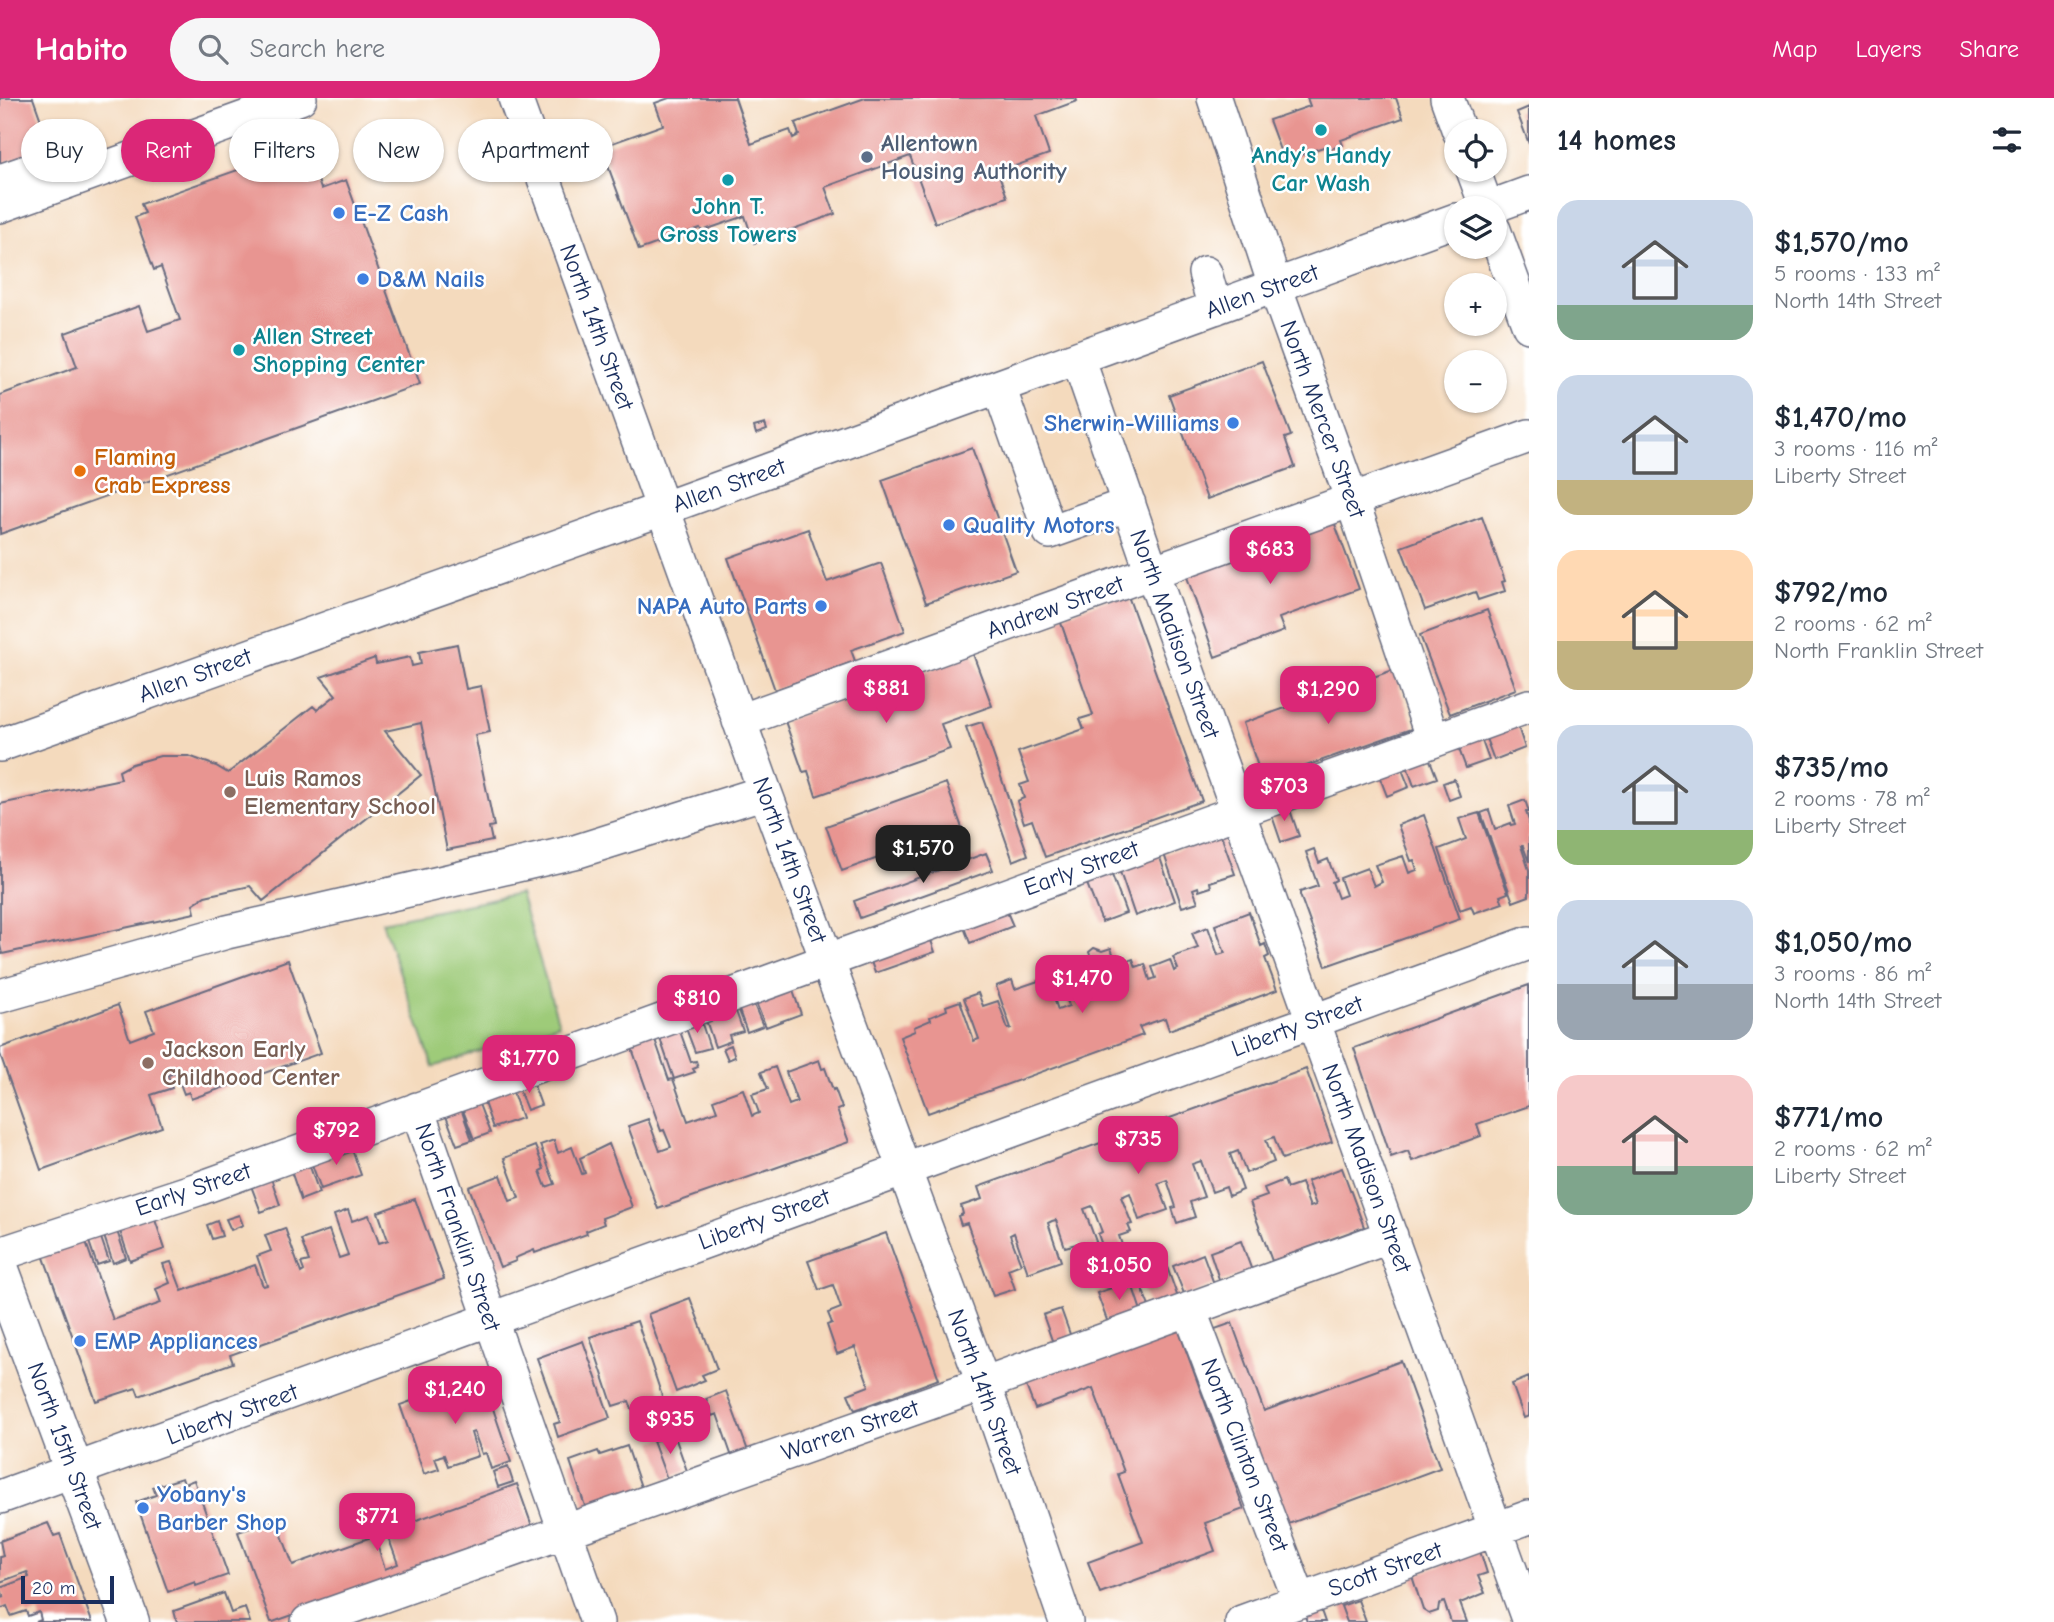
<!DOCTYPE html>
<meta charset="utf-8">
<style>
:root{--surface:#fff;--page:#f6f6f7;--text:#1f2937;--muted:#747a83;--accent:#db2777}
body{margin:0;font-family:"Comic Neue",sans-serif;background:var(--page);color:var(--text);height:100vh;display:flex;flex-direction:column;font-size:26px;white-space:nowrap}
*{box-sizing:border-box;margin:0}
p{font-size:23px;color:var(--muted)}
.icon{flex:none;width:38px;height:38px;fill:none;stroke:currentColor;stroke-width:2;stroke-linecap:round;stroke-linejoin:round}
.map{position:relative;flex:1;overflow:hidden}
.side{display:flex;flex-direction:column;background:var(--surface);width:525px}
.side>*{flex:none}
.guide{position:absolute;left:21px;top:21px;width:665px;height:63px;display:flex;gap:14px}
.controls{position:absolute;left:1444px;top:21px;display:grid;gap:14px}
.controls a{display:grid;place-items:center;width:63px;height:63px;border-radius:50%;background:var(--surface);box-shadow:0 2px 5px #0004;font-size:35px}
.scale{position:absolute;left:21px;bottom:18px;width:93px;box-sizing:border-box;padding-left:7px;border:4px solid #1b2f5e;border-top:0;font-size:19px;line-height:24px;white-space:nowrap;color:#1b2f5e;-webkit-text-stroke:5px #fff;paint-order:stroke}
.price{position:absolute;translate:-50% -60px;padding:0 16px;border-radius:14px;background:var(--accent);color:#fff;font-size:23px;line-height:46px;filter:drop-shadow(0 2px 4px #0008)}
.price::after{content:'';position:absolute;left:50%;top:42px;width:21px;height:16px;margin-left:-10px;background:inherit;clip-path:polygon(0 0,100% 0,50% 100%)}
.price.current{background:#222;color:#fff}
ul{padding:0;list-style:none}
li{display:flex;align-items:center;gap:21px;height:175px;padding:0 28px}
li span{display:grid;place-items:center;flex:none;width:196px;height:140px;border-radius:21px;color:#555}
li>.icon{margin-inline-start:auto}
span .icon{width:84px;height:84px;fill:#fffc;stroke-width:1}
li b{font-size:30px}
h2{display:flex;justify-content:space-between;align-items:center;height:84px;padding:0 28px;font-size:30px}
.pill{padding:0 24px;border-radius:32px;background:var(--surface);box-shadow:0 2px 5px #0004;font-size:24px;line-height:63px}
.pill.current{background:var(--accent);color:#fff}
header{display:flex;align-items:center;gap:42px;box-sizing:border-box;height:98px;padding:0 35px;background:var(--accent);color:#fff}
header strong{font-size:33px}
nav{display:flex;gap:38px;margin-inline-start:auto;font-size:24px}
.search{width:490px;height:63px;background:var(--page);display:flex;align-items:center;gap:18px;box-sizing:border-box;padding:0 24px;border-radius:38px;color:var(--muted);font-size:26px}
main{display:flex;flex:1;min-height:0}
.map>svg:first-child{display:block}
</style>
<header>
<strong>Habito</strong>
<div class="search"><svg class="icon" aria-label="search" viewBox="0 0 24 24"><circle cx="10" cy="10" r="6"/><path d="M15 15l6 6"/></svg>Search here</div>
<nav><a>Map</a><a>Layers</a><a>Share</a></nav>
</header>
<main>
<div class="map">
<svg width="1529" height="1524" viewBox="0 0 1529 1524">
<rect width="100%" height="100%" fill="#fff"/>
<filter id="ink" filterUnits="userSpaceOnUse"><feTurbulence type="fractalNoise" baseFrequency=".0143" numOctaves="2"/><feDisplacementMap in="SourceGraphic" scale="14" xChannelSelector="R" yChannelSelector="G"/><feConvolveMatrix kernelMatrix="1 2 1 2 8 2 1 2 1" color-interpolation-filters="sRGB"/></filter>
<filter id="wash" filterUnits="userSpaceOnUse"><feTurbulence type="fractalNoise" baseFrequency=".00686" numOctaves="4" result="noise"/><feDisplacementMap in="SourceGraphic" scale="28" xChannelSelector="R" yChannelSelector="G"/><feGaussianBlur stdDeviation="1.57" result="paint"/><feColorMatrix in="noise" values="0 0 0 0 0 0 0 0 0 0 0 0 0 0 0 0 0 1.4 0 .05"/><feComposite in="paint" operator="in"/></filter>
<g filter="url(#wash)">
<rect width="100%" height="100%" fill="#f4dabd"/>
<!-- green -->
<path fill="#9ecb79" stroke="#5c7d6c" stroke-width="2" d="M520 796 559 926 433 969 382 824Z"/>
<g id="blocks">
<!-- building -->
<path fill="#e89591" d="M0 0H33L50 48 5 64 0 74Z
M669 0H735L751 46 790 32 793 40 799 37 795 25 865 0H1076L1077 3 1036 18 1049 56 998 74 1007 99 935 125 910 58 825 89 835 116 754 145 745 118 702 133 700 130 639 152 601 49 663 27 655 5Z
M1307 0H1396L1403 20 1341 42 1343 47 1327 52 1326 48 1284 63 1269 22 1310 8Z
M1529 9V46L1517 14Z
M306 48 321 91 346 82 420 286 0 436V297L77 269 65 235 139 208 148 233 180 222 161 169 154 172 135 119 145 115 141 106Z
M1262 263 1291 338 1285 340 1295 369 1207 401 1169 297Z
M765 326 767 332 756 336 754 329Z
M972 350 1016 473 926 505 882 382Z
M1482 419 1505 483 1502 484 1505 493 1478 502 1475 494 1425 512 1401 449Z
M1333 421 1359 491 1279 520 1284 533 1215 559 1186 476Z
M808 431 827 484 881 465 905 533 851 552 855 563 775 592 728 460Z
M1127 495 1202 703 1045 759 1032 722 1024 725 1017 703 1024 700 1020 687 1029 684 1018 654 1084 631 1080 621 1093 617 1059 519Z
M1487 512 1516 591 1450 616 1420 537Z
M457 546 466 591 481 588 490 634 475 637 494 728 489 729 492 743 447 752 421 625 385 633 421 677 263 803 250 788 205 798 193 806 195 815 2 856 0 847V706L121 681 119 673 132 666 160 658H189L216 668 228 675 313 608 317 612 336 597 321 579 375 560 376 566 410 559 412 568 421 566 419 554Z
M973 556 992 608 941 626 950 651 816 698 808 673 803 674 785 623Z
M1393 572 1414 630 1263 683 1243 625Z
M1516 623 1525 650 1494 662 1484 635Z
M982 624 1028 757 1013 763 966 629Z
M1479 635 1489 662 1466 670 1456 643Z
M1428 657 1437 680 1414 688 1406 665Z
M1399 664 1409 689 1387 698 1377 672Z
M1454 681 1460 698 1449 702 1443 685Z
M946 685 962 730 842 773 826 728Z
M1525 702 1529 714H1526L1529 723V764L1523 748H1521L1529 772V798L1513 804 1481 715 1489 712 1495 731 1511 725V727L1515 726 1509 708Z
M1288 706 1299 738 1281 744 1270 712Z
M1479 715 1508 795 1500 798 1503 805 1474 815 1471 808 1460 812 1439 751 1466 741 1459 721Z
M1424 717 1460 821 1326 868 1300 797V794L1318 788 1306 754 1314 751 1319 765 1328 761 1336 782 1332 784 1338 800 1346 797 1340 780 1367 770 1374 788 1382 784 1375 767 1403 758 1409 775 1417 772 1414 762 1411 763 1398 727Z
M1221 737 1235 776 1210 784 1211 789 1199 793 1198 789 1193 791 1198 804 1182 809 1164 756Z
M1158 754 1175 803 1135 818 1118 768Z
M986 755 993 772 860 820 854 803Z
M1109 769 1126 815 1102 824 1084 778Z
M1004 807 1013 828 970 845 962 824Z
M1249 814 1261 848 1265 846 1269 858 1265 860 1277 892 1169 932 1165 920 1139 929 1143 937 928 1015 900 939 915 933 914 929 931 922 930 919 947 912 946 908 960 903 974 943 979 941 964 900 978 895 983 908 998 903 1008 931 1011 930 996 888 1012 882 1015 891 1047 880 1058 912 1069 908 1059 878 1089 868 1099 898 1109 894 1103 880 1099 881 1089 854 1094 850 1102 853 1111 850 1117 867 1133 861 1136 869 1145 866 1150 882 1156 880 1152 869 1170 862 1174 873 1178 871 1173 859 1198 850 1192 835 1208 829 1218 857 1225 855 1215 827Z
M928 834 935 854 875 875 868 855Z
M288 862 321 955 191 1001 189 994 184 996 176 975 168 977 172 990 151 997 162 1029 41 1072 0 956V950L118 907 130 942 154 933 146 913Z
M791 887 801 916 766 929 754 900Z
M1529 887V1008L1477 1026 1481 1038 1412 1063 1408 1053 1391 1059 1354 950Z
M752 902 763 928 747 934 737 907Z
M733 905 743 933 729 937 731 943 715 949 704 916Z
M700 920 710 950 695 954 684 925Z
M676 922 691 964 696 963 698 969 693 971 695 974 674 981 656 929Z
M652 933 669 982 673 981 688 1023 717 1013 713 1002 743 991 752 1018 759 1015 752 996 768 991 761 974 775 969 789 1007 797 1004 786 974 819 962 822 971 825 970 833 992 835 991 842 1010 837 1012 849 1044 658 1111 628 1028 648 1021 660 1053 671 1049 664 1032 661 1033 629 942Z
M731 947 735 959 728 962 723 950Z
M1306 971 1332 1044 1282 1061 1274 1039 1266 1042 1274 1064 1246 1075 1238 1053 1230 1056 1243 1092 1229 1098 1226 1089 1212 1094 1201 1063 1192 1066 1204 1099 1190 1104 1195 1119 1177 1125 1172 1110 1176 1109 1167 1082 1158 1085 1168 1112 1139 1122 1130 1095 1121 1099 1132 1126 1128 1127 1131 1134 1119 1138 1123 1150 1105 1156 1098 1136 1102 1134 1092 1108 1084 1111 1098 1149 1083 1154 1080 1145 1065 1149 1056 1122 1052 1123 1048 1125 1061 1163 1028 1175 1014 1135 1010 1137 1021 1166 1008 1171 1015 1191 993 1198 967 1125 961 1127 958 1118 963 1116 961 1108 982 1101 978 1089Z
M532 982 541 1007 527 1012 517 987Z
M511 989 522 1020 493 1030 482 999Z
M477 1001 490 1035 474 1041 461 1007Z
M460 1008 472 1042 457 1047 444 1013Z
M554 1042 558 1055 572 1049 582 1076 585 1075 580 1060 609 1046 632 1109 602 1120 604 1126 586 1133 587 1136 535 1155 534 1152 515 1160 516 1163 500 1169 469 1089 501 1077 510 1103 519 1100 504 1060 535 1048 544 1071 540 1073 546 1089 555 1086 540 1047Z
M350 1046 361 1077 321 1091 310 1061Z
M308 1063 319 1095 301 1102 290 1070Z
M1342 1070 1364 1129 1272 1163 1250 1104 1267 1098 1264 1090 1284 1082 1287 1090 1301 1085 1310 1109 1316 1107 1307 1083Z
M270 1077 280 1107 261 1114 250 1085Z
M415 1101 444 1181 230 1257 233 1265 139 1298 136 1290 96 1303 42 1154 84 1139 113 1222 161 1205 156 1191 170 1185 163 1166 171 1164 182 1193 255 1167 263 1188 267 1187 257 1158 271 1153 265 1137 285 1130 301 1175 304 1173 301 1165 309 1163 301 1142 329 1132 339 1160 348 1157 334 1117 348 1112 352 1123 369 1117 379 1145 388 1142 378 1114Z
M153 1116 165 1151 130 1163 118 1127Z
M239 1117 243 1127 231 1132 226 1121Z
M217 1123 222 1138 212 1141 207 1127Z
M115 1127 126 1160 113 1165 102 1132Z
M99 1134 109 1163 97 1167 87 1138Z
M886 1135 939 1281 855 1312 848 1296 869 1288 855 1249 837 1256 827 1227 832 1225 828 1215 841 1210 833 1187 819 1192 808 1163Z
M1241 1143 1252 1173 1220 1184 1210 1154Z
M1203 1156 1214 1186 1185 1198 1173 1168Z
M1167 1169 1178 1200 1150 1211 1140 1185 1153 1181 1151 1175Z
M1131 1183 1141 1213 1108 1225 1097 1195Z
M690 1200 717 1271 702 1277 705 1282 676 1294 648 1216Z
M1061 1211 1071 1239 1053 1245 1043 1217Z
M637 1223 663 1301 632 1311 629 1303 613 1308 590 1239Z
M1176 1225 1244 1411 1205 1425 1215 1453 1100 1495 1088 1464 1143 1444 1118 1376 1124 1374 1093 1290 1035 1311 1023 1280Z
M1232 1225 1264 1313 1401 1263 1440 1370 1283 1428 1212 1232Z
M583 1243 610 1320 558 1339 554 1326 560 1324 537 1260Z
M482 1278 511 1364 491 1371 486 1355 482 1356 474 1334 471 1335 478 1358 448 1368 444 1357 440 1358 435 1360 439 1371 424 1376 400 1307Z
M1529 1279V1318L1524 1320 1512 1286Z
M726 1293 748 1353 732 1359 717 1316 712 1318 706 1301Z
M674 1336 687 1373 667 1381 653 1343Z
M627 1348 643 1395 587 1414 570 1363 598 1353 600 1357Z
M508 1369 513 1384 498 1389 493 1374Z
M182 1380 184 1386 194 1382 228 1477 196 1488 195 1484 168 1494 136 1404 156 1397 153 1389Z
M517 1386 533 1431 273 1524H271L238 1434 276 1421 293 1467 374 1438 385 1471 398 1466 386 1433Z
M48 1425 54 1438 60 1436 92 1524H36L41 1522 39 1514 28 1518 26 1513 11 1518 7 1508 0 1511V1500L4 1499 0 1490 29 1479 27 1474 0 1484V1459L3 1458 0 1443Z
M1480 1453 1487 1475 1478 1478 1485 1495 1460 1505 1467 1524H1451L1444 1504 1439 1506 1438 1513 1429 1516 1423 1512 1412 1478Z
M224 1495 231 1515 245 1510 250 1524H177L174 1513Z
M1358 1502 1366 1524H1347L1341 1508Z
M1320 1510 1325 1524H1307L1304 1515Z"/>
</g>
</g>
<g filter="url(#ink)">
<use href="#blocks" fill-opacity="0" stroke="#676b7f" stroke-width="2"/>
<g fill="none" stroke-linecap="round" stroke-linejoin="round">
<!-- minor casing -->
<g stroke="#676b7f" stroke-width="36">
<path id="minor" d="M515 0 765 694 989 1301 1066 1524
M1214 0 1275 188 1352 402 1433 642
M1447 0 1459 33
M1473 72 1487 110
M0 83 75 57
M0 108 300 0
M1488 110 1529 95
M1494 132 1529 228
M1205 175 1215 210
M1078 260 1152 474 1529 1524
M999 289 1050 434 1129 406
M739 623 1529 338
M0 647 662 411 1456 122
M0 898 227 834 578 753 765 694
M417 1011 597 1524
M0 1156 198 1091 1529 608
M1189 1211 1300 1503
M0 1399 1529 845
M308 1524 983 1286 1391 1138
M1242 1524 1529 1419"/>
</g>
<!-- major casing -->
<g stroke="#676b7f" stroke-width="41">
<path id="major" d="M0 1172 130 1524"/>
</g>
<!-- minor -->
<use href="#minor" stroke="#fff" stroke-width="33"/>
<!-- major -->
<use href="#major" stroke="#fff" stroke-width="38"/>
</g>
</g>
<!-- markers -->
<g fill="#0f9aa8" stroke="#fff" stroke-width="2.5">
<circle cx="1321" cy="32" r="7"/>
<circle cx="728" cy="82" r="7"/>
<circle cx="239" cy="252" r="7"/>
</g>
<circle fill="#5c6f8a" stroke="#fff" stroke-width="2.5" cx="867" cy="59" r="7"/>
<g fill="#3f7fe0" stroke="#fff" stroke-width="2.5">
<circle cx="339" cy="115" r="7"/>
<circle cx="363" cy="181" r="7"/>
<circle cx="1233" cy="325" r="7"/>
<circle cx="949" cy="427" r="7"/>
<circle cx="821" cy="508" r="7"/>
<circle cx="80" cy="1243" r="7"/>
<circle cx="143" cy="1410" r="7"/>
</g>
<circle fill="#e8710a" stroke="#fff" stroke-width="2.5" cx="80" cy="373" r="7"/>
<g fill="#8d6e63" stroke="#fff" stroke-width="2.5">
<circle cx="230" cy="694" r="7"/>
<circle cx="148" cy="965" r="7"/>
</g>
<g text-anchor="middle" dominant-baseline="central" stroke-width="5" stroke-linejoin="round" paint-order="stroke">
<!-- service labels -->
<g font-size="24" font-weight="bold" fill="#4e5e75" stroke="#fff" text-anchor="start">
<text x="881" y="45">Allentown<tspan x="881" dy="28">Housing Authority</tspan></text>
</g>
<!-- culture labels -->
<g font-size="24" font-weight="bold" fill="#0d838f" stroke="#fff">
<text x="1321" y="57">Andy’s Handy<tspan x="1321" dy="28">Car Wash</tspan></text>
<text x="728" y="108">John T.<tspan x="728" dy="28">Gross Towers</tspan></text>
<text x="253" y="238" text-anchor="start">Allen Street<tspan x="253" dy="28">Shopping Center</tspan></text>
</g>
<!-- shop labels -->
<g font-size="24" font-weight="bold" fill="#366cbe" stroke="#fff" text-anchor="start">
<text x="353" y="115">E-Z Cash</text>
<text x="377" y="181">D&amp;M Nails</text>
<text x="1219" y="325" text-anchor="end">Sherwin-Williams</text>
<text x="963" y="427">Quality Motors</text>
<text x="807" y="508" text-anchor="end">NAPA Auto Parts</text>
<text x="94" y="1243">EMP Appliances</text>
<text x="157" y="1396">Yobany's<tspan x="157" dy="28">Barber Shop</tspan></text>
</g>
<!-- street labels -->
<g font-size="24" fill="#1b2f5e" stroke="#fff">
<text transform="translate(1262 193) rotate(-20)">Allen Street</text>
<text transform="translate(597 229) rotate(70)">North 14th Street</text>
<text transform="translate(1323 321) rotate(70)">North Mercer Street</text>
<text transform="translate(729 387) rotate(-20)">Allen Street</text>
<text transform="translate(1055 509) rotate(-20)">Andrew Street</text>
<text transform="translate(1175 536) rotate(70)">North Madison Street</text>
<text transform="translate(195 577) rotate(-20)">Allen Street</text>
<text transform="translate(790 762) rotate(70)">North 14th Street</text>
<text transform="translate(1081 770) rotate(-20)">Early Street</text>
<text transform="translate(1297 928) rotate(-20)">Liberty Street</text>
<text transform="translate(1367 1070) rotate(70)">North Madison Street</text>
<text transform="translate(193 1091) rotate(-19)">Early Street</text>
<text transform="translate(764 1121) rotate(-20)">Liberty Street</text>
<text transform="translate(458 1129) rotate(71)">North Franklin Street</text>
<text transform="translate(985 1294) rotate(70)">North 14th Street</text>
<text transform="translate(232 1316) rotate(-20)">Liberty Street</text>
<text transform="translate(850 1332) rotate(-19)">Warren Street</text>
<text transform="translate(65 1348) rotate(70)">North 15th Street</text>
<text transform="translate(1245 1357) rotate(69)">North Clinton Street</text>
<text transform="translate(1385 1471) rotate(-20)">Scott Street</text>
</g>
<!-- food labels -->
<g font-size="24" font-weight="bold" fill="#c56008" stroke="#fff" text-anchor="start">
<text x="94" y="359">Flaming<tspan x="94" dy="28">Crab Express</tspan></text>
</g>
<!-- education labels -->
<g font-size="24" font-weight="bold" fill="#785e54" stroke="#fff" text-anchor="start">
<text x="244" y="680">Luis Ramos<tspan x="244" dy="28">Elementary School</tspan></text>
<text x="162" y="951">Jackson Early<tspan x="162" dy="28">Childhood Center</tspan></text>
</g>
</g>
</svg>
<div class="controls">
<a><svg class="icon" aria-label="locate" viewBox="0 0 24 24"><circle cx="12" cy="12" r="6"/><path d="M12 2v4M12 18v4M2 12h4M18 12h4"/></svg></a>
<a><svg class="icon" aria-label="layers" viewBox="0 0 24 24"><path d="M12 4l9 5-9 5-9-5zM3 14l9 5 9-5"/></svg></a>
<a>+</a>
<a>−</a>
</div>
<div class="scale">20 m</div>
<b class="price" style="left:1270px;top:488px">$683</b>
<b class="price" style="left:886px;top:627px">$881</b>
<b class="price" style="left:1328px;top:628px">$1,290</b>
<b class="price" style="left:1284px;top:725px">$703</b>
<b class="price current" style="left:923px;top:787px">$1,570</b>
<b class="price" style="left:1082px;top:917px">$1,470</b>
<b class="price" style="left:697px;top:937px">$810</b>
<b class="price" style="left:529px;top:997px">$1,770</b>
<b class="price" style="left:336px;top:1069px">$792</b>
<b class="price" style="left:1138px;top:1078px">$735</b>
<b class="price" style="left:1119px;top:1204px">$1,050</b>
<b class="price" style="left:455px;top:1328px">$1,240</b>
<b class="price" style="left:670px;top:1358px">$935</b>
<b class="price" style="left:377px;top:1455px">$771</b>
<div class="guide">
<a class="pill">Buy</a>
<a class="pill current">Rent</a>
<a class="pill">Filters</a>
<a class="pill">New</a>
<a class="pill">Apartment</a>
</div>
</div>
<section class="side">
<h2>14 homes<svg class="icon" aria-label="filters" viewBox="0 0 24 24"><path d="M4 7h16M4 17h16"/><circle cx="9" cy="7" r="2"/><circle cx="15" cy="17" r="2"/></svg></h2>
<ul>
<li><span style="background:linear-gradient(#c9d6e8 75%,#7fa58c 0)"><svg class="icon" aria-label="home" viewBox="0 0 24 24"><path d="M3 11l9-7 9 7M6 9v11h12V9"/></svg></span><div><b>$1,570/mo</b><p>5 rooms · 133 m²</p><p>North 14th Street</p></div></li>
<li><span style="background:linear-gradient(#c9d6e8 75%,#c2b280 0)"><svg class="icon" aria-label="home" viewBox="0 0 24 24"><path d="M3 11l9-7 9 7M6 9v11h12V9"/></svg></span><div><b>$1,470/mo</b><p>3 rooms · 116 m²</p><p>Liberty Street</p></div></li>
<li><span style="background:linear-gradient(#ffd9b3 65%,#c2b280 0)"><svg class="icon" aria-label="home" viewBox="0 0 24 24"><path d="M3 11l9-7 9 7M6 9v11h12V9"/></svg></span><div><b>$792/mo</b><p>2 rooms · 62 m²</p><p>North Franklin Street</p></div></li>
<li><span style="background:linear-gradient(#c9d6e8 75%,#8fb573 0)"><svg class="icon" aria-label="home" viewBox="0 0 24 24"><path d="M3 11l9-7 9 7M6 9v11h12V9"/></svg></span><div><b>$735/mo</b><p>2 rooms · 78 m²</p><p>Liberty Street</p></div></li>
<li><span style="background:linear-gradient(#c9d6e8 60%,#9aa5b1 0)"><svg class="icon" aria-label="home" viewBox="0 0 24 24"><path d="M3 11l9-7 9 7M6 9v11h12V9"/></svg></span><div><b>$1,050/mo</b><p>3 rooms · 86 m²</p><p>North 14th Street</p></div></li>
<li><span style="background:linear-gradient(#f6c9c9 65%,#7fa58c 0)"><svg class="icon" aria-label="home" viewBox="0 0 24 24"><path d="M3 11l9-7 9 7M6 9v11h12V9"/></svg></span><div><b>$771/mo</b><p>2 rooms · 62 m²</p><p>Liberty Street</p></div></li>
</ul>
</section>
</main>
